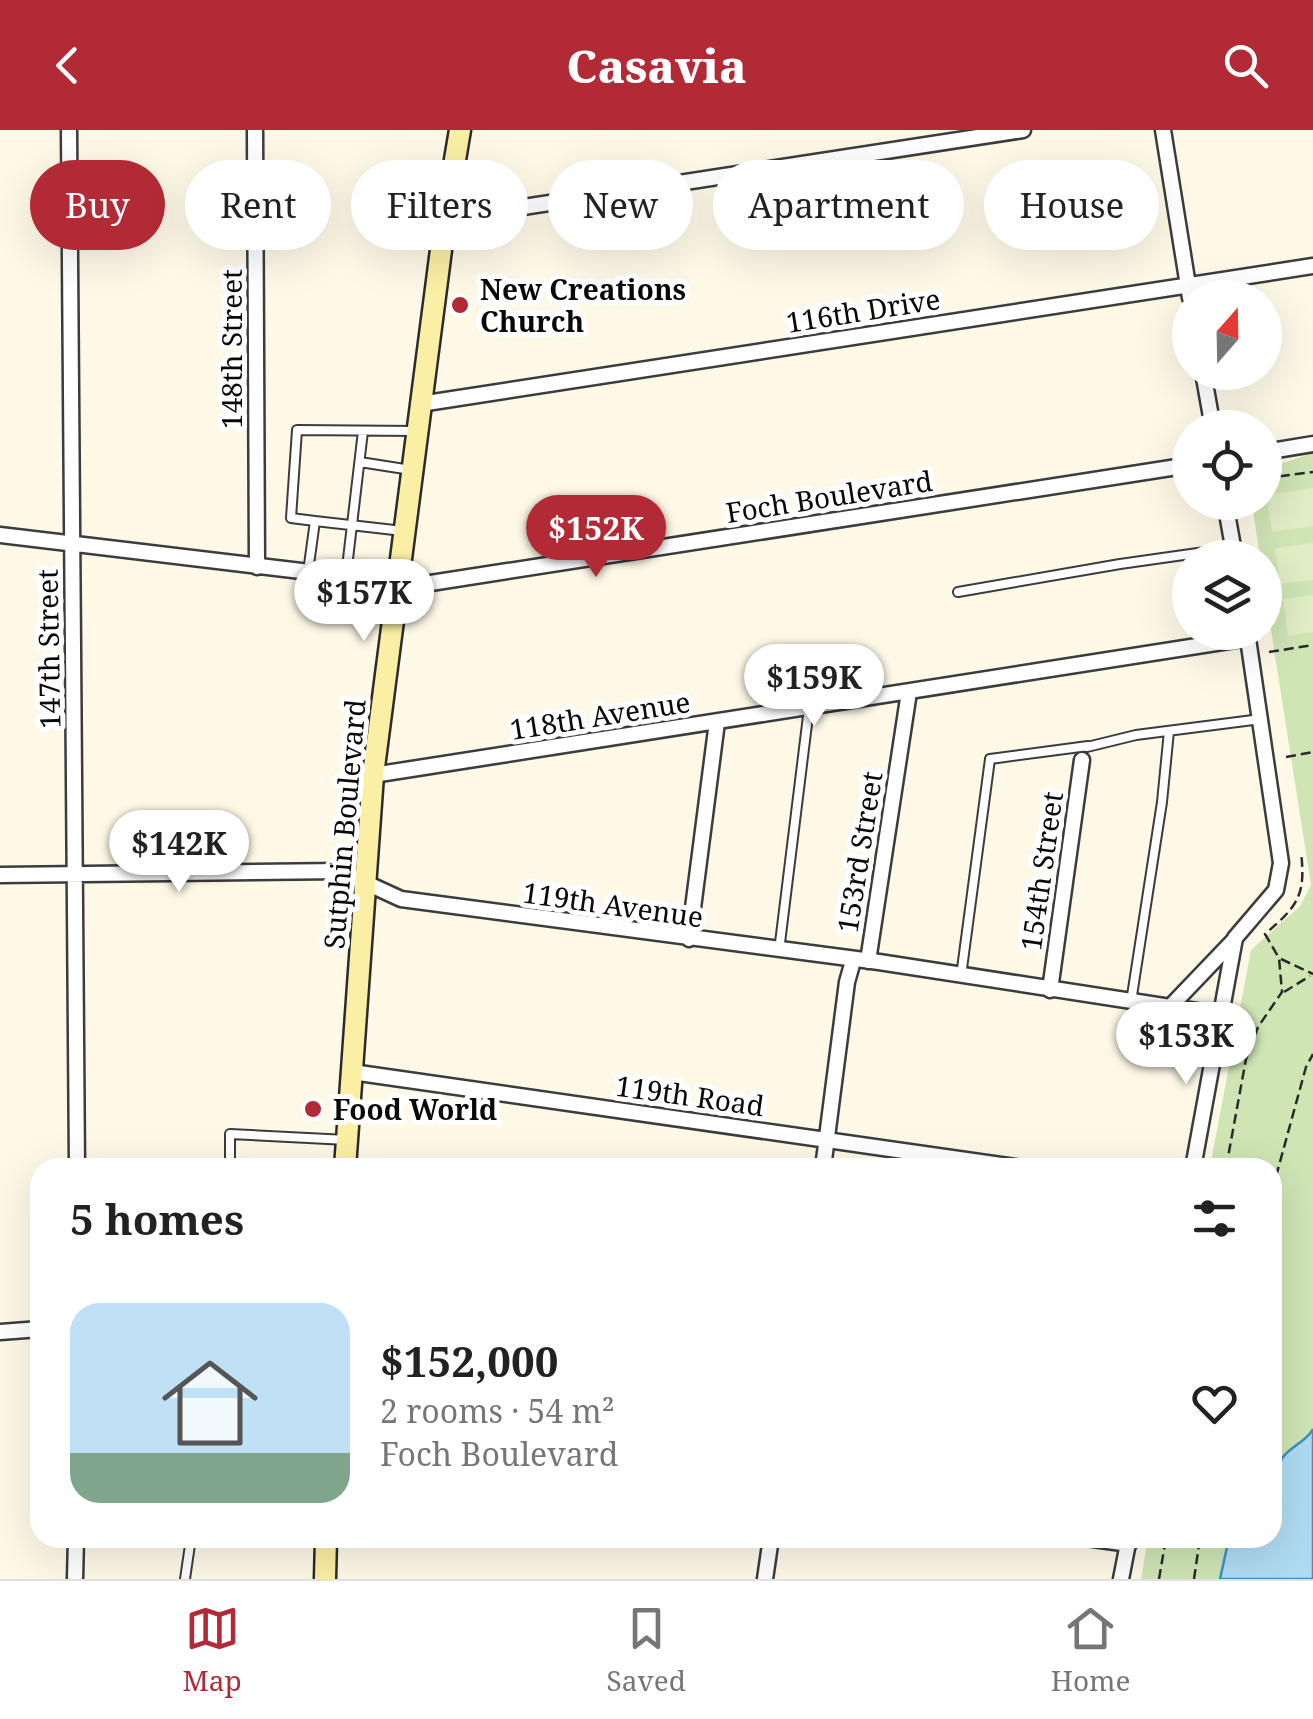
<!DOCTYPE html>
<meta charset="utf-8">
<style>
:root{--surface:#fff;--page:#f6f6f6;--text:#222;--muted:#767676;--line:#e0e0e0;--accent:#b12a35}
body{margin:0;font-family:"Noto Serif",serif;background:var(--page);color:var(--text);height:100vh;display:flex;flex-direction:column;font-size:38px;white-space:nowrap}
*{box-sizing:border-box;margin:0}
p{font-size:32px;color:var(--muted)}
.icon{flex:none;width:55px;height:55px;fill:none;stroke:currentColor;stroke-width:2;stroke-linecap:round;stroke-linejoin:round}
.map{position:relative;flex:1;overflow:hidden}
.drawer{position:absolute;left:30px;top:1028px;width:1252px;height:390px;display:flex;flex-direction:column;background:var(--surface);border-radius:30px;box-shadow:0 10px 40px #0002}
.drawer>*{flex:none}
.banner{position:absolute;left:30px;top:30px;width:1255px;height:90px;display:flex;gap:20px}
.needle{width:65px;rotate:20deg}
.controls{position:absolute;left:1172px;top:150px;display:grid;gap:20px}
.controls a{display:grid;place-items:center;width:110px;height:110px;border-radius:50%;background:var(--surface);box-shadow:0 10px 40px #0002;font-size:50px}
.price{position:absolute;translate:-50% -85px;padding:0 22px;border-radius:35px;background:#fff;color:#222;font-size:32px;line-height:65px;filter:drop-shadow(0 2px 5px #0008)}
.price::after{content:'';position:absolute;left:50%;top:60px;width:30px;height:22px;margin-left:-15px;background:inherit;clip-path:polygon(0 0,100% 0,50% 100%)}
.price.active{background:var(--accent);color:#fff}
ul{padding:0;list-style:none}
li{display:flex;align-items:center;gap:30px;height:250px;padding:0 40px}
li span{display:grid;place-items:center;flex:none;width:280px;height:200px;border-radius:30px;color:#555}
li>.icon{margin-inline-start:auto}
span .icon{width:120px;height:120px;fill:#fffc;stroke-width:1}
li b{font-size:42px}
h2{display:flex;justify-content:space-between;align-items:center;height:120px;padding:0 40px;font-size:42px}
.tag{padding:0 35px;border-radius:45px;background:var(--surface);box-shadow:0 10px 40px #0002;font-size:35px;line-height:90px}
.tag.active{background:var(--accent);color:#fff}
header{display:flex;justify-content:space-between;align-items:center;height:130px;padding:0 40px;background:var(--accent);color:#fff;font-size:45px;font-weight:800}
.tab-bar{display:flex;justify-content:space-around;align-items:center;height:140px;border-top:2px solid var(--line);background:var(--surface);font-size:28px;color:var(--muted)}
.tab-bar a{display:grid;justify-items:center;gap:5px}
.tab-bar .active{color:var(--accent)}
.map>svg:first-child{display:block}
</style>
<header><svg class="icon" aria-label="back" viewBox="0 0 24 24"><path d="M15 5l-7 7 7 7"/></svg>Casavia<svg class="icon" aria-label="search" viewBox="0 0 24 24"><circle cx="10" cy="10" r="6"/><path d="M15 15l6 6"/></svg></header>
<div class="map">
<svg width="1313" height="1449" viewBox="0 0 1313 1449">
<rect width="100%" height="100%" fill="#fef9e7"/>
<!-- green -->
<path fill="#cfe5b4" d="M1313 323V1449H1141L1148 1408H1272V1038L1210 1037 1251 820 1300 776 1311 755 1265 462V428L1260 427 1252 373 1265 372V339Z"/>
<!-- pitch -->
<path fill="#e0edc5" d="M1313 358V396L1272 402 1266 365Z
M1313 413V450L1280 454 1275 418Z
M1313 465V502L1288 506 1283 469Z"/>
<!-- water -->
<path fill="#afdbf2" stroke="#3a92c5" stroke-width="2.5" d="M1313 1299V1449H1220L1229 1408H1272C1272 1381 1267 1350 1283 1327 1291 1316 1306 1312 1313 1299Z"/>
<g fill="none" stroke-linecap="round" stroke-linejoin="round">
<!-- lane casing -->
<g stroke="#3c3c3c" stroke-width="12">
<path id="lane" d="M360 332 411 340
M315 391 403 401
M308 442 315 391 291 388 297 300 416 301
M346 446 363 301
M958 462 1120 434 1233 418
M1087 617 1136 605 1261 589
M779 821 809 578
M961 846 990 629 1088 616
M1131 872 1162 672 1169 601
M230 1038V1004L347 1010
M185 1449 191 1408"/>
</g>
<!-- street casing -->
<g stroke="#3c3c3c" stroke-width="19">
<path id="street" d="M69 0 77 1038
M255 0 257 437
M1163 0 1190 168
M445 89 1023 0
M1203 242 1213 298
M420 274 1313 136
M1265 322 1313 314
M1225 372 1235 428
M0 405 418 455 1190 335
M373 645 1248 508
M0 745 340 741 401 769 879 832 1222 885
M689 809 717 592
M868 831 909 562
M1050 860 1082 630
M1169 878 1235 809
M352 942 1022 1038
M823 1038 847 852 853 831
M1193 1038 1235 808 1276 760 1281 733 1247 502
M0 1202 40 1199
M1086 1408 1129 1414
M75 1449 76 1408
M765 1449 771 1408
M1121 1449 1129 1408"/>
</g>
<!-- secondary casing -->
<g stroke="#2b2b2b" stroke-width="25">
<path id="secondary" d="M345 1038 373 645 445 89 460 0
M325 1449 326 1408"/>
</g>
<!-- path -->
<path stroke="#2b2b2b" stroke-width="2.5" stroke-dasharray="10 5" stroke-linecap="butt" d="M1265 348 1313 342
M1269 522 1313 515
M1286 627 1313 622
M1281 829 1313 844
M1284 862 1310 846
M1226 1038 1246 929 1258 897 1282 862 1279 828 1265 804C1298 776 1306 765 1301 722
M1272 1061 1306 937 1313 924
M1159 1449 1166 1408
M1194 1449 1200 1408"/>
<!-- lane -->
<use href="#lane" stroke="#fff" stroke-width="8"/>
<!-- street -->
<use href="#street" stroke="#fff" stroke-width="14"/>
<!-- secondary -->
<use href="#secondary" stroke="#fbefa5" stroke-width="20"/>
</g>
<!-- markers -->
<g fill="#b12a35" stroke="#fff" stroke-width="4">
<circle cx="460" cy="175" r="10"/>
<circle cx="313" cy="979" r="10"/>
</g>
<g text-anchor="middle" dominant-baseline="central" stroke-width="10" stroke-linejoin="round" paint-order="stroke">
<!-- poi labels -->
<g font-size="28" font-weight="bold" fill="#090909" stroke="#fff" text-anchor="start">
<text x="480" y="159">New Creations<tspan x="480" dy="32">Church</tspan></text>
<text x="333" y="979">Food World</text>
</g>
<!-- street labels -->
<g font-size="28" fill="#090909" stroke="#fff">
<text transform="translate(863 180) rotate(-9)">116th Drive</text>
<text transform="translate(231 219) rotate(-90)">148th Street</text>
<text transform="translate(829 366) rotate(-9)">Foch Boulevard</text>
<text transform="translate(48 519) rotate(-91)">147th Street</text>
<text transform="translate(600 585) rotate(-9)">118th Avenue</text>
<text transform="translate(344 694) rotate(-85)">Sutphin Boulevard</text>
<text transform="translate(859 722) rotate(-81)">153rd Street</text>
<text transform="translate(1041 741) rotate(-82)">154th Street</text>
<text transform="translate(613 774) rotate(8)">119th Avenue</text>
<text transform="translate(690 965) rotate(8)">119th Road</text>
</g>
</g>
</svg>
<div class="controls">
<a><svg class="needle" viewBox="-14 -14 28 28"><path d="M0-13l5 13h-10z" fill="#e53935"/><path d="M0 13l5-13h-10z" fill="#767676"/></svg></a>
<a><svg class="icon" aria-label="locate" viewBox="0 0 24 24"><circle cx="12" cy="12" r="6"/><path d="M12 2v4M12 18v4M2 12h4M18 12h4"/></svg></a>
<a><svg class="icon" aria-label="layers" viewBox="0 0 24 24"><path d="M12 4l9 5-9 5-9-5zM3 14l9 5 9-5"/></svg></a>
</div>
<b class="price active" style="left:596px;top:450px">$152K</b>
<b class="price" style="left:364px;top:514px">$157K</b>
<b class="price" style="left:814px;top:599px">$159K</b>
<b class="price" style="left:179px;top:765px">$142K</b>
<b class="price" style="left:1186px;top:957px">$153K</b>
<div class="banner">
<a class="tag active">Buy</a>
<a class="tag">Rent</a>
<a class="tag">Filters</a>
<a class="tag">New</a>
<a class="tag">Apartment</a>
<a class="tag">House</a>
</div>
<section class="drawer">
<h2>5 homes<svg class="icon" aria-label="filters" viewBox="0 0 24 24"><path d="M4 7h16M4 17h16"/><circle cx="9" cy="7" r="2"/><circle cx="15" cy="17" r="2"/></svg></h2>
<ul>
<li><span style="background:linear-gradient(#bfe0f5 75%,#7fa58c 0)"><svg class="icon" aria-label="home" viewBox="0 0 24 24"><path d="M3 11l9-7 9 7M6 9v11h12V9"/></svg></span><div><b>$152,000</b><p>2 rooms · 54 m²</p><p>Foch Boulevard</p></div><svg class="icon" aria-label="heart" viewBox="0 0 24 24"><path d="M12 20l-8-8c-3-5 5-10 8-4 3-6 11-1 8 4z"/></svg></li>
</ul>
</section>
</div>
<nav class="tab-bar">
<a class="active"><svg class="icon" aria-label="map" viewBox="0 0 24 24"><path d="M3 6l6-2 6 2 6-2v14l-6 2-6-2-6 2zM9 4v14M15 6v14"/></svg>Map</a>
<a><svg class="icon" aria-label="saved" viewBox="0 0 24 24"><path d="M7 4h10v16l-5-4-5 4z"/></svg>Saved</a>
<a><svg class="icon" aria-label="home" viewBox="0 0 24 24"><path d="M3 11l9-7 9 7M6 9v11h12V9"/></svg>Home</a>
</nav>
